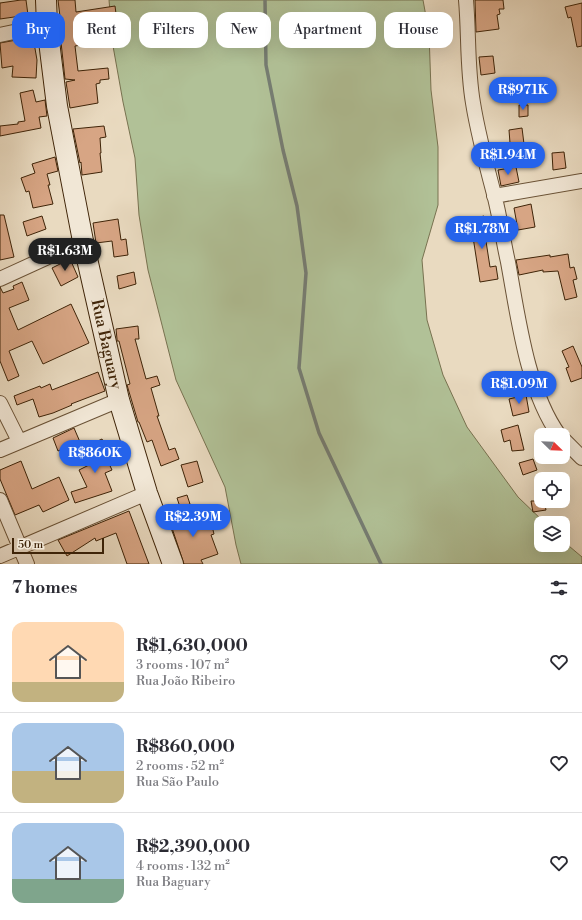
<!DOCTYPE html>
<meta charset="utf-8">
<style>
:root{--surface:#fff;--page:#f7f7f7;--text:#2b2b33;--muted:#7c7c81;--line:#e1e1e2;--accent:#2563eb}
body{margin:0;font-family:"Libre Bodoni",serif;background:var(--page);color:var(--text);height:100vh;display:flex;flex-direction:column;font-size:15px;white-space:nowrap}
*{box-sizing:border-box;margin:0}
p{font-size:13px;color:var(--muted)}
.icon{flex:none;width:22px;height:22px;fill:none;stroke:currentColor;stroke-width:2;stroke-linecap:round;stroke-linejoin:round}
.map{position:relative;height:564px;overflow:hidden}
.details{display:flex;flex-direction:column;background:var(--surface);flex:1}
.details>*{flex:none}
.top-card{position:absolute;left:12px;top:12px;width:558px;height:36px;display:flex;gap:8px}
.needle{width:26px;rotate:113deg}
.fabs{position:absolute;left:534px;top:428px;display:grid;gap:8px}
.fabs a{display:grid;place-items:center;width:36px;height:36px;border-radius:8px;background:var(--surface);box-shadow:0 4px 16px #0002;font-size:20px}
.scale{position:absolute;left:12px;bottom:10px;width:92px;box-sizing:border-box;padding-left:4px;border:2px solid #3f2408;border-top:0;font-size:11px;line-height:14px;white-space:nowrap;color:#3f2408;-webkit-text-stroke:3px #f1e7d6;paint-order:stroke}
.price{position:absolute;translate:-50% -34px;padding:0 9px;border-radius:14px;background:var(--accent);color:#fff;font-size:13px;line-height:26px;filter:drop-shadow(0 1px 2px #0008)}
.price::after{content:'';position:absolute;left:50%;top:24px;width:12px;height:9px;margin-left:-6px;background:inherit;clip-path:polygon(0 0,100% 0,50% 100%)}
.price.active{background:#222;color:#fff}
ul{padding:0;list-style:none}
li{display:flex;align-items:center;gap:12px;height:100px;padding:0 12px}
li+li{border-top:1px solid var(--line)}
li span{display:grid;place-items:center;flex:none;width:112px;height:80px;border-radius:12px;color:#555}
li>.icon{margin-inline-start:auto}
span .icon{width:48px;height:48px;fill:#fffc;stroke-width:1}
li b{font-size:17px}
h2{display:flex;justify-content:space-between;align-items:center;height:48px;padding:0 12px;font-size:17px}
.pill{padding:0 14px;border-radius:12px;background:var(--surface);box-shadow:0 4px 16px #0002;font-size:14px;line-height:36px}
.pill.active{background:var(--accent);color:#fff}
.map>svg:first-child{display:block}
</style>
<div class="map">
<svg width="582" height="564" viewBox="0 0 582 564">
<rect width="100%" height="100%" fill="#e9dac0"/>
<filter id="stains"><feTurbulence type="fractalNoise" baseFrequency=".005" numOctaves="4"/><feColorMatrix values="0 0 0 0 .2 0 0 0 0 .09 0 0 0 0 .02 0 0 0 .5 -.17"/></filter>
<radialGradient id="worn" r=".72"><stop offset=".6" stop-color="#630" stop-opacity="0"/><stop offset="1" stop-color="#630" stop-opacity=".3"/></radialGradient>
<!-- green -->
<path fill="#b1c197" stroke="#787250" d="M109 0H423L429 33 431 90 438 147V205L422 260 427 320 443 375 467 427 518 497 545 523H541V545H563V541L582 557V564H241L236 545 225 487 176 380 148 270 139 215 135 158 123 102 113 46Z"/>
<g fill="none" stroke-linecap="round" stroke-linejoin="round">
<!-- stream -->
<path stroke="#767d73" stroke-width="3.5" d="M265 0 266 65 283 150 297 206 306 273 299 368 319 433 381 564"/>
</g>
<!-- building -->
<path fill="#d7a584" stroke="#3f2408" d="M21 0H26L28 15 0 19V3Z
M58 0H75L76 12 115 6 117 21 92 25V27L87 28 89 44 75 46 78 71 108 68 109 79 100 80V83L96 84 98 103 70 108 66 82 75 80 65 79 60 33H62Z
M475 0H503L504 9H499L500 14 497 15 499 29 476 32Z
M582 3V46L577 47 571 17 568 18 565 7Z
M33 37 37 60 36 78 12 77 13 66 2 68 0 43Z
M493 56 495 73 481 75 479 57Z
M33 90 36 102 45 100 47 116 39 117 41 128 0 136V126L18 124V122L25 121 20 93Z
M519 105H528V116L519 117Z
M104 126 106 137 100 138 101 153H100L102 172 82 175 81 162 80 163 73 129Z
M522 128 524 144 527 143 528 154 511 156 509 130Z
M564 152 566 168 553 170 552 153Z
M55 157 58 171 47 174 50 185H48L53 204 33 208 29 191 26 192 21 178 35 173 32 164Z
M516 167 519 182 501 186 498 170Z
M531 204 535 227 518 230 514 208Z
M0 215H4L14 257 0 260Z
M42 216 46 229 27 236 23 222Z
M484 216 487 234 485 235 490 267 496 266 498 279 480 282 473 237 468 220Z
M118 219 121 240 126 239 128 255 114 257 112 241 96 243 93 223Z
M568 254 570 268 574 267 577 279 573 280 577 297 565 300 558 271 543 272V270L519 275 516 260 550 255V257Z
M70 259 78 277 61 286 52 268Z
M134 272 136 284 119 289 117 276Z
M22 282 29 300 9 308 18 330 71 304 89 343 43 364 32 341 9 351 19 376 8 381 0 361V287L3 293 14 289 13 286Z
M138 326 139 339H135L146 379 157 376 160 385 151 388 159 416H157L169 450 175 448 179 459 161 466 152 440 147 442 139 422H138L127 385 130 384 119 341H117V339L116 329Z
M573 346 582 367V378L571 382 566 368 569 367 562 351Z
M98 372 105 391 71 404 72 405 53 413 39 417 33 399 17 405 14 396 40 386 41 388 50 384 52 390Z
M526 395 529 412 513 416 509 399Z
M518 425 524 450 512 451 510 440 504 442 501 430Z
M74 428 80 442 58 451 53 438Z
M102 439 107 449 103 451 112 470 105 473 112 491 75 503 71 492 87 487 79 470 93 463 85 447Z
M533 459 537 470 523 475 519 463Z
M21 461 32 489 59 477 69 500 43 512 39 505 15 515 0 479V470Z
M197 461 203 482 188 487 181 465Z
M187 495 190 504 180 507 177 498Z
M531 501H544L546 510 533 512Z
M182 508 187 524 210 518 214 534 211 535 218 554 201 560 203 564H184L167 513Z
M129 511 149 564H127L116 533 96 541 95 538 67 556 58 540Z"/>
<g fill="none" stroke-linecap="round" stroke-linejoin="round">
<!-- street casing -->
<g stroke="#6a5236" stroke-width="16">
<path id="street" d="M466 0C469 34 467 68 473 103 478 134 486 164 494 194 500 217 503 240 508 262 518 316 527 391 559 435
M0 35 47 25
M494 196 582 181
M0 279 83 241
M0 403 19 441
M563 439 582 458
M0 450 119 400
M0 500 27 564
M0 556 147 493"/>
</g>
<!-- secondary casing -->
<g stroke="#3f2408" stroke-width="22">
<g id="secondary">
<path id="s1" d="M46 0 47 25 57 106 83 241 119 400 147 493 173 564"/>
</g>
</g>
<!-- street -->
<use href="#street" stroke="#f1e7d6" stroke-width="14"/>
<!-- secondary -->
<use href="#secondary" stroke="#f1e7d6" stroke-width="20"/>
</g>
<g text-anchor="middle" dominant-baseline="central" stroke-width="4" stroke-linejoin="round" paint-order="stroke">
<!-- street labels -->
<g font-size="16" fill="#3f2408" stroke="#f1e7d6">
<text stroke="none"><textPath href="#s1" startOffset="350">Rua Baguary</textPath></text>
</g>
</g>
<rect width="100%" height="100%" filter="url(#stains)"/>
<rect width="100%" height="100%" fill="url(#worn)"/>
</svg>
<div class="fabs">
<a><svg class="needle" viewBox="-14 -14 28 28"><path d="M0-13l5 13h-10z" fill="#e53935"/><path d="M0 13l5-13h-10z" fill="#7c7c81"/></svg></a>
<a><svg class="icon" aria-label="locate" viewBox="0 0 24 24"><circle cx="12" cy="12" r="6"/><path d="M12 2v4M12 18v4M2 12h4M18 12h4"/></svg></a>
<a><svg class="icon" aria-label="layers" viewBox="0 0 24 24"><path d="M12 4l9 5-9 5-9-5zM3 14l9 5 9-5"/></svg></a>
</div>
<div class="scale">50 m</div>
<b class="price" style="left:523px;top:111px">R$971K</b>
<b class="price" style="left:508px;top:176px">R$1.94M</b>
<b class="price" style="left:482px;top:250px">R$1.78M</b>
<b class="price active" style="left:65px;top:272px">R$1.63M</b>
<b class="price" style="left:519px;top:405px">R$1.09M</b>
<b class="price" style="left:95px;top:474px">R$860K</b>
<b class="price" style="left:193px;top:538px">R$2.39M</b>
<div class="top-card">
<a class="pill active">Buy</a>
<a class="pill">Rent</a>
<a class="pill">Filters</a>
<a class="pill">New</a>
<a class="pill">Apartment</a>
<a class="pill">House</a>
</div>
</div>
<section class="details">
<h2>7 homes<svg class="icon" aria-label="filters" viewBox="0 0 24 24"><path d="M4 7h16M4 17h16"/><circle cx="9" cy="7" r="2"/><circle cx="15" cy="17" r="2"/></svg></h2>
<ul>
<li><span style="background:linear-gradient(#ffd9b3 75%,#c2b280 0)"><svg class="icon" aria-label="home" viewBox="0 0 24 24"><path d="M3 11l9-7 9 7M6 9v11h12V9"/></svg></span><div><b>R$1,630,000</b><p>3 rooms · 107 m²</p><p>Rua João Ribeiro</p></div><svg class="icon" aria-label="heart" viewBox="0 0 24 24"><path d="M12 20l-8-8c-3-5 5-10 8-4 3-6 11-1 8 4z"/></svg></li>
<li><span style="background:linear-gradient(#a9c7e8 60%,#c2b280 0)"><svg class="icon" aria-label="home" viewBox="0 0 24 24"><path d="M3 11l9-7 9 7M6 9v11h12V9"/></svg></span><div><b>R$860,000</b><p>2 rooms · 52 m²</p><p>Rua São Paulo</p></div><svg class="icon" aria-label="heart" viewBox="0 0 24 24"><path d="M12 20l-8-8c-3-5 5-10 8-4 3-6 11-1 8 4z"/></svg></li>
<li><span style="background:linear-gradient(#a9c7e8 70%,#7fa58c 0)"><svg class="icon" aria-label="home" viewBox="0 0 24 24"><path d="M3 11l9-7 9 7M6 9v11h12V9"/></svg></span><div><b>R$2,390,000</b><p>4 rooms · 132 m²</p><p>Rua Baguary</p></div><svg class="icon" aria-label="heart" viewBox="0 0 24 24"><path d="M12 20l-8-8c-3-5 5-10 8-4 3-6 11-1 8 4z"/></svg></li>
</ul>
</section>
